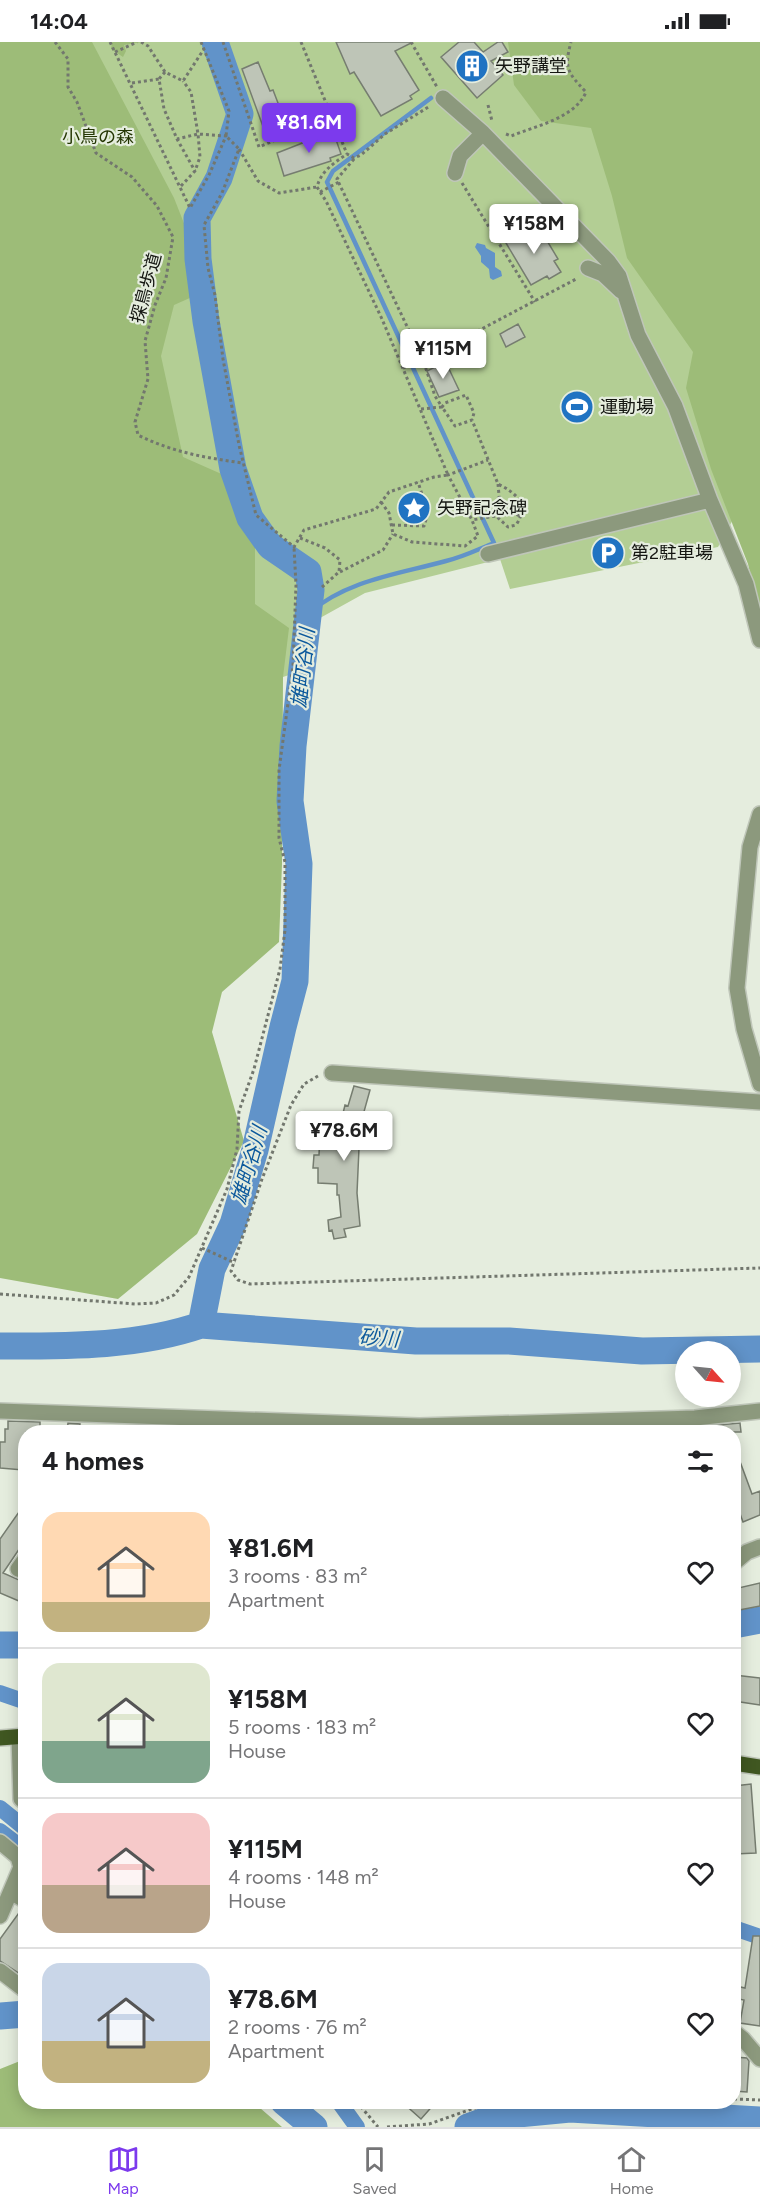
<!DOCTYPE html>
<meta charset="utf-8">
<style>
:root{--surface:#fff;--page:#f6f6f6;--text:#202124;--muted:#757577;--line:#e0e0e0;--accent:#7c3aed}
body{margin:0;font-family:Figtree,"Noto Sans JP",sans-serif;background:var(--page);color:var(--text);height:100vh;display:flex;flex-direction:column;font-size:22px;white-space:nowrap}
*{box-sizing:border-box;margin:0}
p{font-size:20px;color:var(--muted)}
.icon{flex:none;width:33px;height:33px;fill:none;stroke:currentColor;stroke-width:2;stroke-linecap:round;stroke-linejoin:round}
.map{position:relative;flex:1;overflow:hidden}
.panel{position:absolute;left:18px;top:1383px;width:723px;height:684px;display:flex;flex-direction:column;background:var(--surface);border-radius:24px;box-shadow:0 3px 15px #0003}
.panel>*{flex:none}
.needle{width:39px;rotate:117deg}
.tools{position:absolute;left:675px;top:1299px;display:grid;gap:12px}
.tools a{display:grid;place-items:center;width:66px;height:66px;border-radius:50%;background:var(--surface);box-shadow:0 3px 15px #0003;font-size:30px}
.price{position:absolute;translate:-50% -51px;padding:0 14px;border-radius:6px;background:#fff;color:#222;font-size:20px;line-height:39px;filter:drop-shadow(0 2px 3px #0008)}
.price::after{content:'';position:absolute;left:50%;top:36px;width:18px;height:14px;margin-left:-9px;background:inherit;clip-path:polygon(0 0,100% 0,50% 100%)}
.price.selected{background:var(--accent);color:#fff}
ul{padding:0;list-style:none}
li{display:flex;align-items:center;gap:18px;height:150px;padding:0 24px}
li+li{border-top:2px solid var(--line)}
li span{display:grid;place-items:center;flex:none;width:168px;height:120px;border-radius:18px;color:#555}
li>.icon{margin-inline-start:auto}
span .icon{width:72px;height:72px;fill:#fffc;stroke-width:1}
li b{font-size:26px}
h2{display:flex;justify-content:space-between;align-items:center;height:72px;padding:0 24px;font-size:26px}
.status{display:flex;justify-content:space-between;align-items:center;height:42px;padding:0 30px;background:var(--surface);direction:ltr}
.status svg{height:16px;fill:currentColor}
.menu{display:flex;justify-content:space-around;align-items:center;height:84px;border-top:2px solid var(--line);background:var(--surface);font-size:16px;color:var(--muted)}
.menu a{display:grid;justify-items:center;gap:3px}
.menu .selected{color:var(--accent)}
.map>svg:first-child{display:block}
</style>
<div class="status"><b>14:04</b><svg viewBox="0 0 49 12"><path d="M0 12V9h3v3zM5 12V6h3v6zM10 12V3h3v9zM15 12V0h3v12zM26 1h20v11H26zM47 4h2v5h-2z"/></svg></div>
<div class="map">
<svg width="760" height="2085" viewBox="0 0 760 2085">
<rect width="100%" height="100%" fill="#e5edde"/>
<!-- green -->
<path fill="#b3ce94" d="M19 0H629L700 248 736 472 718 505 510 547 500 517 365 551 320 576 313 625 283 635 194 448Z"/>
<!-- forest -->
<path fill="#9dbc78" d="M0 0H92L174 156 189 194 192 255 174 263 161 314 183 415 226 434 255 495V562L289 586 283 635 282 822 279 900 222 950 212 990 244 1099 197 1192 118 1257 0 1236Z
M112 0H142L124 3 126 9 123 15 111 7Z
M508 0H760V574L748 522 711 427 686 346 693 310 627 216 612 154 591 86 541 79 514 43Z
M25 2017 26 2060H253L282 2085H0V2027Z"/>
<!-- water -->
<path fill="#6193c9" d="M477 201 485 203 486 206 495 211V225L501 229 502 234 493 238 490 236 489 227 481 220V214L475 205Z"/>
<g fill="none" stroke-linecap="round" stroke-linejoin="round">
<!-- stream -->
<path stroke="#6193c9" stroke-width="4.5" d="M309 571C347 538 399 532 446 519 463 515 479 507 494 501L327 140 333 129 431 56"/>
<!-- canal -->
<path stroke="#6193c9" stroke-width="16" d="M0 1651 26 1660
M0 1766 26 1787
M0 1789 26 1809
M734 1886 760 1895
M339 2060 357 2085"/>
<!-- river -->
<path stroke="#6193c9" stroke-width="27" d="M201 1283 212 1227 233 1182 255 1108 283 985 295 939 299 822 290 759 293 704 311 548 308 530 270 504 250 476 233 427 206 279 198 217 197 176 219 136 240 72 215 0
M0 1304C67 1304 137 1305 201 1283L416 1299H509L642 1309 760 1307
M734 1583 760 1578
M0 1603H26
M0 1974 26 1972
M284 2060 314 2085
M468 2085 498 2074 570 2067 760 2078"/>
</g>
<!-- building -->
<path fill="#bec5b7" stroke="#767d70" stroke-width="1.5" d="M336 0H413L395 9 419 48 410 54 412 57 381 74 354 30 350 32Z
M459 0H474L483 10 498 0H502L508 10 491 19 503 33 477 56 441 15Z
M258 20 270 49 273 48 286 82 265 90 242 27Z
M333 89 341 112 330 116 331 119 284 134 277 111Z
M537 182 558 217 554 219 561 230 549 237 547 234 531 243 506 201Z
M518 282 525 295 506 305 500 292Z
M443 321 447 328 449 327 459 348 439 355 427 329Z
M354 1044 370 1048 360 1084 357 1151 360 1184 344 1187 346 1195 334 1197 332 1188 329 1189 328 1178 341 1175 339 1153H337V1142L318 1141V1126H313L314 1113H319L320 1091 338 1092 345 1063 348 1064Z
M8 1379 40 1380V1390H26V1422H23V1428L0 1426V1400H5V1387H8Z
M68 1381 80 1382 79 1390H67Z
M740 1381 741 1390H687V1386Z
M735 1406 752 1452 760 1449V1473L743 1480 734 1455Z
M26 1460V1497L3 1531 26 1541V1562L0 1551V1497Z
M760 1541V1564L734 1569V1547Z
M734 1633 760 1636V1663L734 1659Z
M751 1742 756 1811 734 1812V1744Z
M21 1868 26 1869V1936L0 1919V1897Z
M753 1894H760V1984L740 1981 744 1958 734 1956 736 1944 745 1946Z
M734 2015 747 2016 749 2019 747 2050 734 2049Z
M402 2060H436L421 2077Z"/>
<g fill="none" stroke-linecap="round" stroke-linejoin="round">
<!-- minor casing -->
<g stroke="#bfc6b9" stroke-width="18">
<path id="minor" d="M443 56 483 91 608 219 619 234 638 293 675 364 710 458 746 542 760 598
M455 131 460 114 483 91
M588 226 603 232 621 249
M488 512 710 458
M760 772 750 805 737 946 744 987 760 1042
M332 1031 760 1060
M0 1369 419 1384 695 1376 760 1369
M26 1516 18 1527 26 1530
M734 1521 747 1510 760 1505
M19 1695 21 1757 26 1761
M0 1800 18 1815 21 1825 0 1874
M11 1850 26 1859
M0 1929 26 1949
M734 1990 743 1997 760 2017"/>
</g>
<!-- major casing -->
<g stroke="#bfc6b9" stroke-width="18">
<path id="major" d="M0 1696 26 1694
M734 1721 760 1725"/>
</g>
<!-- path -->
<path stroke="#72776e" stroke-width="3" stroke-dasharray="3 3" stroke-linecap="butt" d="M55 0 68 17V45L77 60 96 111 132 135 157 164 173 195 166 236 155 263 145 299 148 337 135 380 138 393C172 410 206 416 243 421
M110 0 190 166 209 133 226 94 198 92 177 97
M141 0 148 4 165 30 183 39 204 7
M201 0 229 69 226 94 239 107 222 151 204 183 208 226 215 253 223 317 239 403 256 473 294 505 304 488 376 467 389 450 434 435 448 433 382 277 326 159 317 145C321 129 334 121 347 112L354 116 361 113 385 92 430 64
M223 0 259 105 332 74
M301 0 347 112
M411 0 437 45
M115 10 137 0
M165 30 159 37 164 67 177 97 195 129
M132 41 159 37
M488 63 492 79
M506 92 511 94C536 84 575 76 586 50 567 30 564 26 571 0
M239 107 258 139 279 151 317 145
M354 117 337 137 423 318 578 236
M462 141 535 260
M181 144 195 129 200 115 198 92 191 50 183 39
M320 150 339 140
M403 326 423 318 435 354 442 365 445 361 466 353 474 371 472 378
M421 367 442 365 455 384 472 378 498 442C516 451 530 462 516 483L508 485 496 474 472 478
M381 460 389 471 393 492 412 500 465 504 478 494 472 478 448 433 488 418
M500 465 522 475
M496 474 500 465 498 442
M392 483 424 484 428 471 418 440
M300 496 325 506 340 518 339 530 320 547
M340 530 383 508 393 492
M318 1034 304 1042 291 1063 262 1137 231 1229 238 1238 250 1242 760 1226
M202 1206 235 1221
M0 1252 135 1262 156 1261 174 1253 189 1235 227 1147 237 1107 239 1069 254 1027 280 927 285 888V820L279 796V728L293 624 296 543 294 505
M734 2057 760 2058
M357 2060 378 2085
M387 2085 429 2082 492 2060"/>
<!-- minor -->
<use href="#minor" stroke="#8c997d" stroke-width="15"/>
<!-- major -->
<use href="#major" stroke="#405721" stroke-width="15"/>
</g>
<!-- icons -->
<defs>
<g id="building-disc" transform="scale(1.725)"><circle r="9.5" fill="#2073c2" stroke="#e5edde"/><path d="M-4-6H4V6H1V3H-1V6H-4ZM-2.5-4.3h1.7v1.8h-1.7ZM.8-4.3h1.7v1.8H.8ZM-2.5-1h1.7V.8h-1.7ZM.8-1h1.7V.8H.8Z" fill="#fff"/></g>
<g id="stadium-disc" transform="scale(1.725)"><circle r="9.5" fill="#2073c2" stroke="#e5edde"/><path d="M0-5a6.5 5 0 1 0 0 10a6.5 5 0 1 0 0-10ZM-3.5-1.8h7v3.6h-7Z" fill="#fff"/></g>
<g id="sight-disc" transform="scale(1.725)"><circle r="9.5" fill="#2073c2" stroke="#e5edde"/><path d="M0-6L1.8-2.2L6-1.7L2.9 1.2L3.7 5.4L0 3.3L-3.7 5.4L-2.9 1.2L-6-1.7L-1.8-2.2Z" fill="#fff"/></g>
<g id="parking-disc" transform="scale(1.725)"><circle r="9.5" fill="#2073c2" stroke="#e5edde"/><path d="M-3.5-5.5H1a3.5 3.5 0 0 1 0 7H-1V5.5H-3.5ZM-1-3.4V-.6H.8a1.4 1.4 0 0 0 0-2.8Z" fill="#fff"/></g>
</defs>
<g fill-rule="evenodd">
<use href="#building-disc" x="472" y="24"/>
<use href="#stadium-disc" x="577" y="365"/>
<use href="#sight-disc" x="414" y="466"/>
<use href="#parking-disc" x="608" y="511"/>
</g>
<g text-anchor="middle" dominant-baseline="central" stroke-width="4.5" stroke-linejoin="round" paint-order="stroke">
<!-- poi labels -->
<g font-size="18" fill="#141611" stroke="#e5edde" text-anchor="start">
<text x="495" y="24">矢野講堂</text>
<text x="600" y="365">運動場</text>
<text x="437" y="466">矢野記念碑</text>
<text x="631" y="511">第2駐車場</text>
</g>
<!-- park labels -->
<g font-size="18" fill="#243603" stroke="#e5edde">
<text x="98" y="95">小鳥の森</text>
</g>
<!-- street labels -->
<g font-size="18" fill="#141611" stroke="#e5edde">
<text transform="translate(146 246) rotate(-75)">探鳥歩道</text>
</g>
<!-- water labels -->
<g font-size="20" font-style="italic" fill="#0c599c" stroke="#e5edde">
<text transform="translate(303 626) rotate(-84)">雄町谷川</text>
<text transform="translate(249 1123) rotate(-74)">雄町谷川</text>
<text transform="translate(379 1296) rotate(4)">砂川</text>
</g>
</g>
</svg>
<div class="tools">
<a><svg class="needle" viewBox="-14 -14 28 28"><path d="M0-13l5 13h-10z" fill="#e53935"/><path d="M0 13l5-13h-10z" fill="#757577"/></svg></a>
</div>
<b class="price selected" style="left:309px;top:112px">¥81.6M</b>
<b class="price" style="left:534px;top:213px">¥158M</b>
<b class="price" style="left:443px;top:338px">¥115M</b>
<b class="price" style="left:344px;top:1120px">¥78.6M</b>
<section class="panel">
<h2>4 homes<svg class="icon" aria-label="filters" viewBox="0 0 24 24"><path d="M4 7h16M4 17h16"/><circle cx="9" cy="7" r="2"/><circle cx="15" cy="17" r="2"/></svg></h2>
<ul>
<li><span style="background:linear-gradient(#ffd9b3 75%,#c2b280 0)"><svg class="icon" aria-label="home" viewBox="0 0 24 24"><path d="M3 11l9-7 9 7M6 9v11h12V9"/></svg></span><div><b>¥81.6M</b><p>3 rooms · 83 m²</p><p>Apartment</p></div><svg class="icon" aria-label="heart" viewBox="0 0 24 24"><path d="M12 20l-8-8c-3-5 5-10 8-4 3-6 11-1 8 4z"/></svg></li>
<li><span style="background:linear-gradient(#dfe7d0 65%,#7fa58c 0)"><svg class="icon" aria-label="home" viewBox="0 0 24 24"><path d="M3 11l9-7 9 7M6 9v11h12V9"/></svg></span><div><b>¥158M</b><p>5 rooms · 183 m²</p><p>House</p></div><svg class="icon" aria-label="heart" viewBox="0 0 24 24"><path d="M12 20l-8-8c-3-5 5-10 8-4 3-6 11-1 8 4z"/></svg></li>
<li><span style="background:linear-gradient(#f6c9c9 60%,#b9a48a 0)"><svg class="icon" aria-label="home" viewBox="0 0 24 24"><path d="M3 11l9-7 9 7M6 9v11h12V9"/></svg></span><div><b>¥115M</b><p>4 rooms · 148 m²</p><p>House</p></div><svg class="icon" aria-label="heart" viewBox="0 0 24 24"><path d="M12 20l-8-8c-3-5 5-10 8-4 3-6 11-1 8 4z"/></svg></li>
<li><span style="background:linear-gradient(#c9d6e8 65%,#c2b280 0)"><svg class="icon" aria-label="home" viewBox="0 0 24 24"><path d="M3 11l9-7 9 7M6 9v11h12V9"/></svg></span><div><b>¥78.6M</b><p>2 rooms · 76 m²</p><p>Apartment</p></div><svg class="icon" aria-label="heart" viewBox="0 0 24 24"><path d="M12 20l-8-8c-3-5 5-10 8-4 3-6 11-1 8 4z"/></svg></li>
</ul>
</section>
</div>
<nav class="menu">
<a class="selected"><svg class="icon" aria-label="map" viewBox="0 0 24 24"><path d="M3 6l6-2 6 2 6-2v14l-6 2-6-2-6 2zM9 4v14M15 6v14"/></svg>Map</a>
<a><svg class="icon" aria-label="saved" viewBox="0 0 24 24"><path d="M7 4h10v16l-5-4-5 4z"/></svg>Saved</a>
<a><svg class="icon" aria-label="home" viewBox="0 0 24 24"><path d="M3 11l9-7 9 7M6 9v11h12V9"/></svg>Home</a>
</nav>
